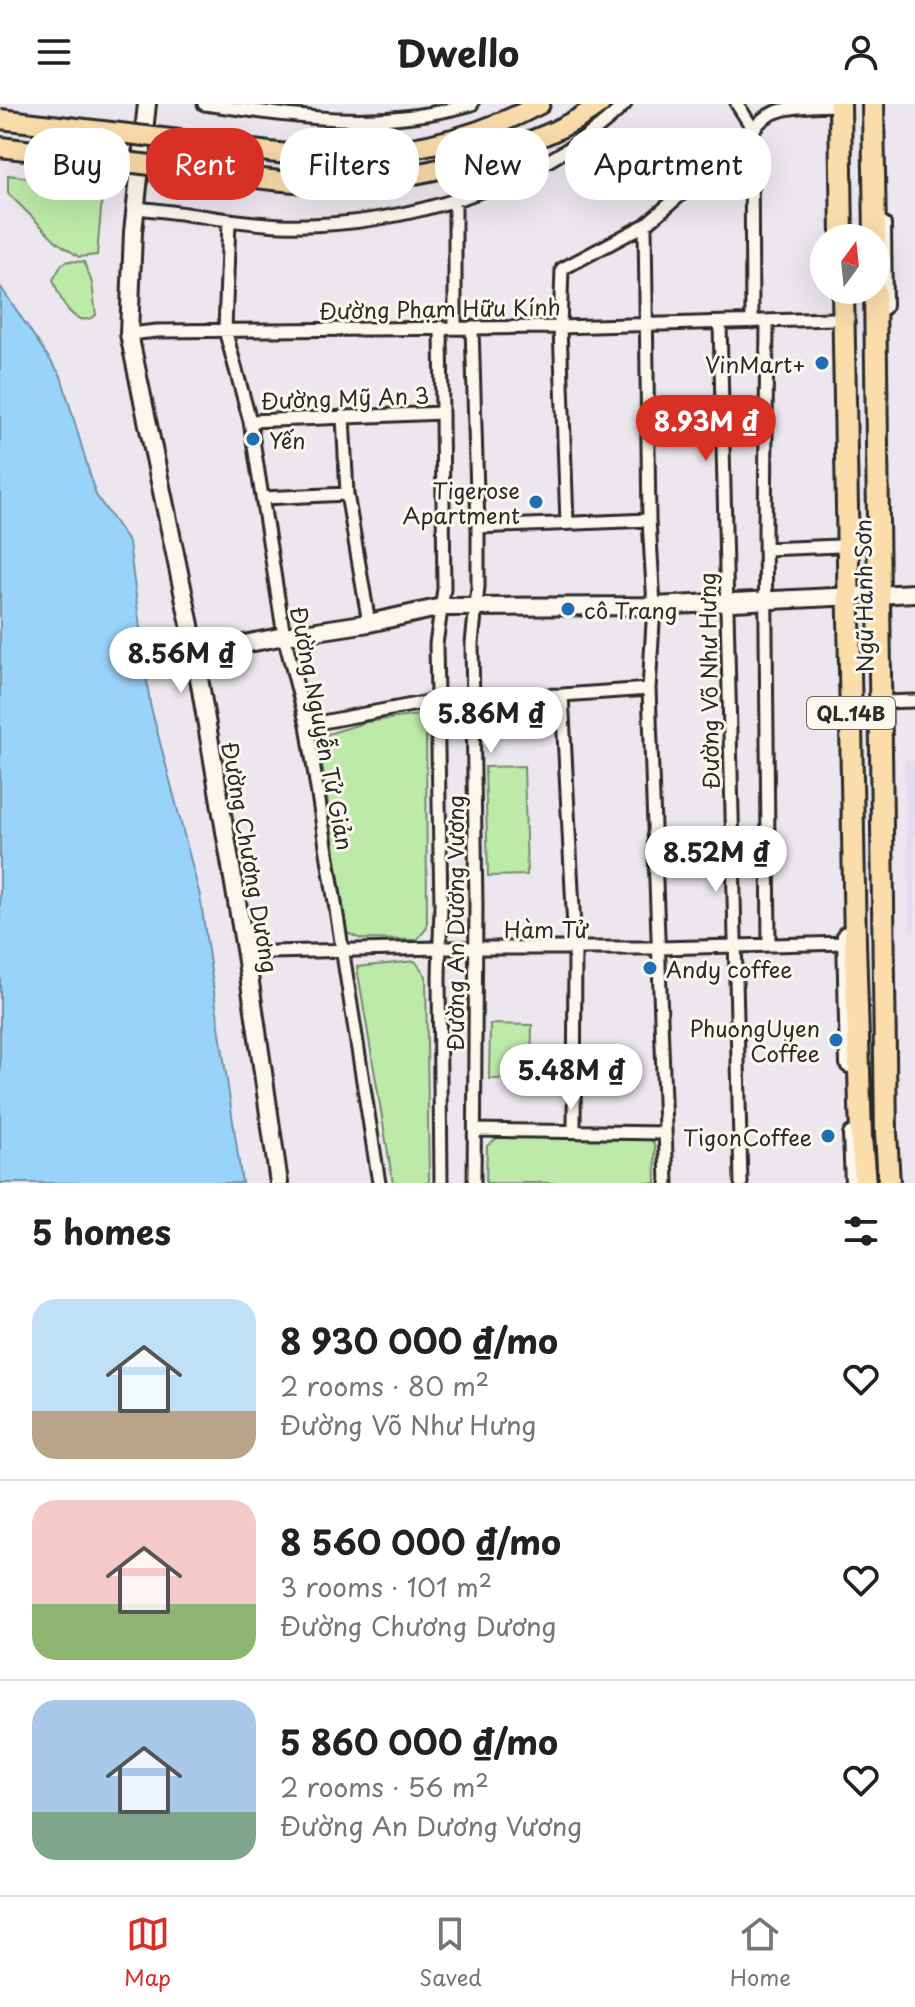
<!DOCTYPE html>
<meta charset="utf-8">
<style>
:root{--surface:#fff;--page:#f2f2f2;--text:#222;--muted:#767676;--line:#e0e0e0;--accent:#d93025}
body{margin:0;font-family:"Playpen Sans",sans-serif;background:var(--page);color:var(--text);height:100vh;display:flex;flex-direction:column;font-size:30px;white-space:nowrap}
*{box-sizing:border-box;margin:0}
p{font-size:26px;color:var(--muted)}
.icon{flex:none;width:44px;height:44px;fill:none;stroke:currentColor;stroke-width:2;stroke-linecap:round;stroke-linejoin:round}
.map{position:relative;height:1079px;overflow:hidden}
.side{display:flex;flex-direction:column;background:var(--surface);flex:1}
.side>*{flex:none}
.banner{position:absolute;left:24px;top:24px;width:868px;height:72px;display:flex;gap:16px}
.needle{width:52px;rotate:15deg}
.tools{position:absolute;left:810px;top:120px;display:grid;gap:16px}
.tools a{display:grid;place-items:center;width:80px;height:80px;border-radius:50%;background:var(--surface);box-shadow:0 8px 32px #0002;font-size:40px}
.price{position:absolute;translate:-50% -68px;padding:0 18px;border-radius:28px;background:#fff;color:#222;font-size:26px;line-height:52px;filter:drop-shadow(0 2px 4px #0008)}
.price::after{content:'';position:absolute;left:50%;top:48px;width:24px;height:18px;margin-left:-12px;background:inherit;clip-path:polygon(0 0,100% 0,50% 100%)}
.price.current{background:var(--accent);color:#fff}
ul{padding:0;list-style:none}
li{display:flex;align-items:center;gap:24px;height:200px;padding:0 32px}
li+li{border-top:2px solid var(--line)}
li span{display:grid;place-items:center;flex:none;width:224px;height:160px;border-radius:24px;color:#555}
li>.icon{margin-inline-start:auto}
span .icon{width:96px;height:96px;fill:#fffc;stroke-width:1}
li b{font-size:34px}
h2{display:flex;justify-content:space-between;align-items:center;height:96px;padding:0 32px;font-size:34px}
.tag{padding:0 28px;border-radius:32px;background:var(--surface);box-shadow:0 8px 32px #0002;font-size:28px;line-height:72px}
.tag.current{background:var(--accent);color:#fff}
header{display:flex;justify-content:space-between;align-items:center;height:104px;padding:0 32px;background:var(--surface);font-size:36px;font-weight:700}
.menu{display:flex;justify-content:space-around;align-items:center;height:112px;border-top:2px solid var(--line);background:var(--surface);font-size:22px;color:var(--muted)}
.menu a{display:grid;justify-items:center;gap:4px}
.menu .current{color:var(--accent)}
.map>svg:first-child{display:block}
</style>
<header><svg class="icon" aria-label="menu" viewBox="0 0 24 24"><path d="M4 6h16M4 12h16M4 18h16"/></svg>Dwello<svg class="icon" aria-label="person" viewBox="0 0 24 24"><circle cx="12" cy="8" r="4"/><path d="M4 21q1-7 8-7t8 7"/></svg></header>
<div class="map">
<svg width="915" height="1079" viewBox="0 0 915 1079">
<rect width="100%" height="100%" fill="#ece7ee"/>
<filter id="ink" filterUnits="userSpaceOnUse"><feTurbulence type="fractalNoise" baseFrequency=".0125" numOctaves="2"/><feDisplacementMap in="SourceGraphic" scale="16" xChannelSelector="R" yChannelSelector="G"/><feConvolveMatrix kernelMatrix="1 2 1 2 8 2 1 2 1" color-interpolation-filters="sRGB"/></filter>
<g filter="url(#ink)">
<!-- built -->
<path fill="#e2dcf0" d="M904 656H915V828H910Z"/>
<!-- green -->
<path fill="#bdeaa8" stroke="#748a6a" stroke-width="2" d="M8 71 103 83 97 151 79 153 57 138 8 89Z
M68 157 84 158 92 179 96 211C74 228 59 193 53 176L62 160Z
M426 610 427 824 417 836 361 835 347 829 318 633 367 618Z
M524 662 527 771 488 772 485 663Z
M415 857 426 872 429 1079H393L357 863Z
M490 920 532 921 531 975H489Z
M648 1032 655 1041 656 1079H486L487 1042 498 1033Z"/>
<!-- water -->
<path fill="#9ad3fa" stroke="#6e90a7" stroke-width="2" d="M0 182 61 272 96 391 129 439 150 600 200 792 242 1079H0Z"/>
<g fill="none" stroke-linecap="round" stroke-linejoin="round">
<!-- street casing -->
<g stroke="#2b2b2b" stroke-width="17">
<path id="street" d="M204 0C300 13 376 27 472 0
M737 0 753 25
M751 31 752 218
M136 104C185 108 233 119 282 121 398 124 541 83 625 0
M229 117 225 226 250 317 284 532 307 621 379 1079
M645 121 649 416 654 502 649 585 667 1079
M767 218 765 426 769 840
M720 219 741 1079
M441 223 444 485 436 540 441 801 439 873 441 1079
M455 223V94
M472 223 478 423V483L472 539 476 801 474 1079
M129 230 157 227 560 223 834 215
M343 312 347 390 369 519
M250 317 442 309
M263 394 347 390
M567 419 560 223 562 165 645 121 751 31C764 0 803 3 832 1
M478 423 649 416
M766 445 839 442
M562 591 575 844 574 1026
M472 593 562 591 649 585
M882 598 915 597
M307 621 438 596
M246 851 271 848 440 844H660L846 839
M475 1026 665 1029"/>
</g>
<!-- secondary casing -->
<g stroke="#2b2b2b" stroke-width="22">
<path id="secondary" d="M147 0 133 128 129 230 190 521 246 851 279 1079
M882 121 883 202
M195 550 284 532 369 519 442 503 654 502 915 489
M846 831 849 960
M852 1031 854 1079"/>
</g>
<!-- primary casing -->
<g stroke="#2b2b2b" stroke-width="24">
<path id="primary" d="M188 37C230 42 273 51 316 51 394 53 471 37 540 0
M184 65C226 69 269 78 311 79 377 81 439 68 502 47 537 35 570 23 600 0"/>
</g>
<!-- highway casing -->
<g stroke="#2b2b2b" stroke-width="26">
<path id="highway" d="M840 0 842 134
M873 0 875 134
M843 186 855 839 861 1032 865 1079
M875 186 886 1029 889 1079"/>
</g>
<!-- street -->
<use href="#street" stroke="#fbf7ec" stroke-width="11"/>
<!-- secondary -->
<use href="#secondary" stroke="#fbf7ec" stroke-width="16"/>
<!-- primary -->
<use href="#primary" stroke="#fbddab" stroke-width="18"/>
<!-- highway -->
<use href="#highway" stroke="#fbddab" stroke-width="20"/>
<!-- primary-bridge casing -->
<g stroke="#2b2b2b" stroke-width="24" stroke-linecap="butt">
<path id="primary-bridge" d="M0 15 188 37
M0 43 184 65"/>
</g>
<!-- primary-bridge -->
<use href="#primary-bridge" stroke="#fbddab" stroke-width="18"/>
</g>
</g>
<!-- markers -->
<g fill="#1f6fb2" stroke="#fbf7ec" stroke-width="3">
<circle cx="822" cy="259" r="8"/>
<circle cx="253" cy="335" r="8"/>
<circle cx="536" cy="398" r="8"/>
<circle cx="568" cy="505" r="8"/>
<circle cx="650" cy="864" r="8"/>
<circle cx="836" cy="936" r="8"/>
<circle cx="828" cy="1032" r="8"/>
</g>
<g text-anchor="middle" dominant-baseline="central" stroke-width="6" stroke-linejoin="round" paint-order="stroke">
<!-- shield labels -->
<rect fill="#fbf7ec" stroke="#696865" stroke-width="2" x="807" y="593" width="88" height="32" rx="6"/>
<g font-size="20" font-weight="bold" fill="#2b2b2b">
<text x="851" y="609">QL.14B</text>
</g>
<!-- street labels -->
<g font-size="22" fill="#2b2b2b" stroke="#fbf7ec">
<text transform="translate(440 204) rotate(-1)">Đường Phạm Hữu Kính</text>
<text transform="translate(345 293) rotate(-2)">Đường Mỹ An 3</text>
<text transform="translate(863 492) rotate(-91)">Ngũ Hành Sơn</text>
<text transform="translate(708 577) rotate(-91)">Đường Võ Như Hưng</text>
<text transform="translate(323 624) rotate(79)">Đường Nguyễn Tử Giản</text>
<text transform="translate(251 753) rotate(80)">Đường Chương Dương</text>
<text transform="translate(454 819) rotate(-90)">Đường An Dương Vương</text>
<text x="546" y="824">Hàm Tử</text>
</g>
<!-- poi labels -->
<g font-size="22" fill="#2b2b2b" stroke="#fbf7ec" text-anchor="end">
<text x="806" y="259">VinMart+</text>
<text x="269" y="335" text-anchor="start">Yến</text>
<text x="520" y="385">Tigerose<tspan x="520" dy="25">Apartment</tspan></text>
<text x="584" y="505" text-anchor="start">cô Trang</text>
<text x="666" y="864" text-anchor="start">Andy coffee</text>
<text x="820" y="923">PhuongUyen<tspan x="820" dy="25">Coffee</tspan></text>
<text x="812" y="1032">TigonCoffee</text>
</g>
</g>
</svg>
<div class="tools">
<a><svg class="needle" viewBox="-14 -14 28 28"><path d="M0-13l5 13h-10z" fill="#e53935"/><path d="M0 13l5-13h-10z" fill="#767676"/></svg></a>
</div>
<b class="price current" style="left:706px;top:359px">8.93M ₫</b>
<b class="price" style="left:181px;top:591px">8.56M ₫</b>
<b class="price" style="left:491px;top:651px">5.86M ₫</b>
<b class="price" style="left:716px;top:790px">8.52M ₫</b>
<b class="price" style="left:571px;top:1008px">5.48M ₫</b>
<div class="banner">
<a class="tag">Buy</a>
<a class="tag current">Rent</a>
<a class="tag">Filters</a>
<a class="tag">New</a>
<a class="tag">Apartment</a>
</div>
</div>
<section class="side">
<h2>5 homes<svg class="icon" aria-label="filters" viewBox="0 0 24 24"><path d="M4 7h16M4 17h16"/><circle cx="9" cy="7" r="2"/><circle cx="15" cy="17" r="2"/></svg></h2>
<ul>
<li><span style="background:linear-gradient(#bfe0f5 70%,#b9a48a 0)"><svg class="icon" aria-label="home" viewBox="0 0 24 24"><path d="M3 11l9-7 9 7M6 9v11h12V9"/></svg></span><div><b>8 930 000 ₫/mo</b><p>2 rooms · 80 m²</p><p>Đường Võ Như Hưng</p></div><svg class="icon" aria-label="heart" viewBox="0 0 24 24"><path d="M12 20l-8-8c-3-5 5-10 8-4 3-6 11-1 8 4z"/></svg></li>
<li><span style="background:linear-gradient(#f6c9c9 65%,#8fb573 0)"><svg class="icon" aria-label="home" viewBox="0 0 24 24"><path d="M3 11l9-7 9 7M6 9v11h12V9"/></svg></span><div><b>8 560 000 ₫/mo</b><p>3 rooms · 101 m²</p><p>Đường Chương Dương</p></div><svg class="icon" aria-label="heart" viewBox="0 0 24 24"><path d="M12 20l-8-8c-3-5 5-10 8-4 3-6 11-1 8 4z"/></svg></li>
<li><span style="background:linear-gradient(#a9c7e8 70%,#7fa58c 0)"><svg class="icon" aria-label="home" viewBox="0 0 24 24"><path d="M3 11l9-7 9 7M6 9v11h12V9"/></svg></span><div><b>5 860 000 ₫/mo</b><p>2 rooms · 56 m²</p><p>Đường An Dương Vương</p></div><svg class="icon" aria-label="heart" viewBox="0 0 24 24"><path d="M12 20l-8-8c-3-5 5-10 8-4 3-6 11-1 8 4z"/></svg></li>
</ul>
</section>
<nav class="menu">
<a class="current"><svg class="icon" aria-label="map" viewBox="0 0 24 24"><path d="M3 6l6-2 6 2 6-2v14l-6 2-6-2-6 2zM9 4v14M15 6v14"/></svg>Map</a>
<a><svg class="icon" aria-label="saved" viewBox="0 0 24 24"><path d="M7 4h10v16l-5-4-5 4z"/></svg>Saved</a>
<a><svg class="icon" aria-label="home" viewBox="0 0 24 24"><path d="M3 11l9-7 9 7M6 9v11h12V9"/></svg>Home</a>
</nav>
